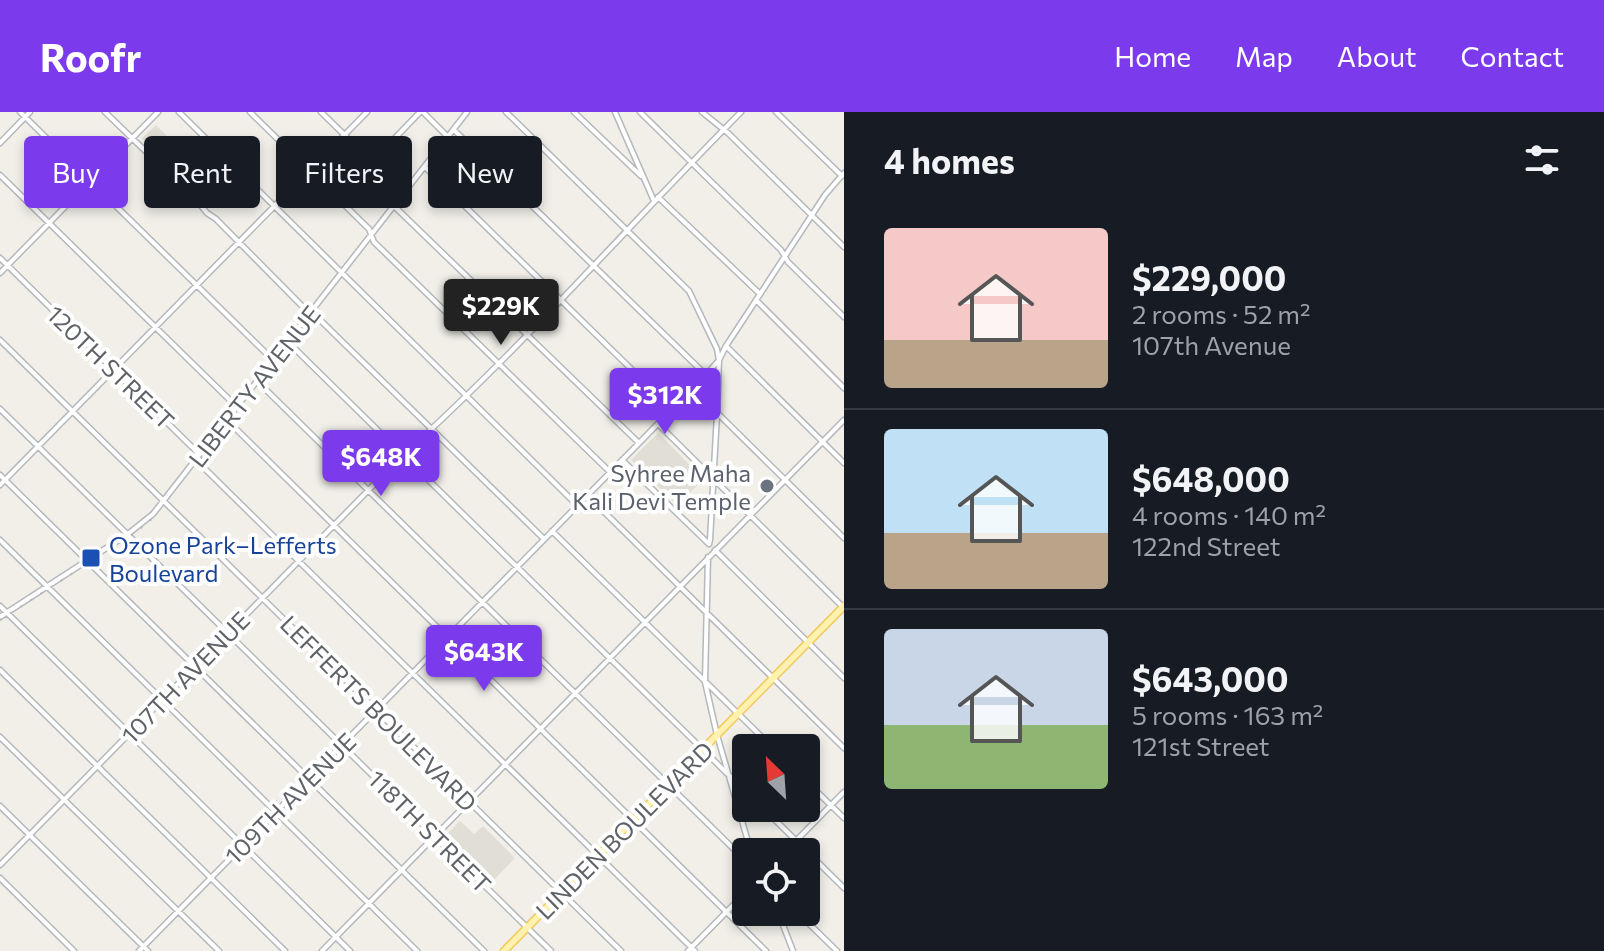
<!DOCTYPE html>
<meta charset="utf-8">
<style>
:root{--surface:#171b24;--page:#242831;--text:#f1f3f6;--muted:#9ea1a6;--line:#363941;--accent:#7c3aed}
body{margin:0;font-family:Commissioner,sans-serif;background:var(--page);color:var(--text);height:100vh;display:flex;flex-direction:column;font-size:30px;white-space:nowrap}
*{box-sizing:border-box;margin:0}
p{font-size:26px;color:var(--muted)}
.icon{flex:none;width:44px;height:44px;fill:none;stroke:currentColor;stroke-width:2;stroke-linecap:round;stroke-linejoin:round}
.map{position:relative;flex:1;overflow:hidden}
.sheet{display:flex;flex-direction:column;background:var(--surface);width:760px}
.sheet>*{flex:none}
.hud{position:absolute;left:24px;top:24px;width:700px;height:72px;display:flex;gap:16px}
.needle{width:52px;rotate:335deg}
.fabs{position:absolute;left:732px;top:622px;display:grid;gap:16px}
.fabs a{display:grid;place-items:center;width:88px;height:88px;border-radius:8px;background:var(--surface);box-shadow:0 4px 12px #0003;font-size:40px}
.price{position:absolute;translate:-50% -68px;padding:0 18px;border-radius:8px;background:var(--accent);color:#fff;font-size:26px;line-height:52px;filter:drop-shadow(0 2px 4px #0008)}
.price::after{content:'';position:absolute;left:50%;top:48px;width:24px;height:18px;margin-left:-12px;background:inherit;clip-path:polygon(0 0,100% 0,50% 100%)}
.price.selected{background:#222;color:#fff}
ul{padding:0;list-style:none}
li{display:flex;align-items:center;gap:24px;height:200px;padding:0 40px}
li+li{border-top:2px solid var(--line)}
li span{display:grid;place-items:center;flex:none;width:224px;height:160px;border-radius:8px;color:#555}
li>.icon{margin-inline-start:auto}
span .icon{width:96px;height:96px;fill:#fffc;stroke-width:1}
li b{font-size:34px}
h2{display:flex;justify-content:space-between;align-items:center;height:96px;padding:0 40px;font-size:34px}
.pill{padding:0 28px;border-radius:8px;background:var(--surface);box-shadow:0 4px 12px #0003;font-size:28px;line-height:72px}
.pill.selected{background:var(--accent);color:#fff}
header{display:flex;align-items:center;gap:48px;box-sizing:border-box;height:112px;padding:0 40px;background:var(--accent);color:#fff}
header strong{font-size:38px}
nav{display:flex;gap:44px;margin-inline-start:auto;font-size:28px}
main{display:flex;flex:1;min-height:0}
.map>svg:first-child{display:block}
</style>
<header>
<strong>Roofr</strong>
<nav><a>Home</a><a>Map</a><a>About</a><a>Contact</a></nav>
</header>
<main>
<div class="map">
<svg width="844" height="839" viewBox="0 0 844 839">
<rect width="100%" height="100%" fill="#f1efe8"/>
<!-- education -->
<path fill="#e1ded6" d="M156 13 179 36 191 23 219 49 192 76 142 26Z
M658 321 704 367 677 393 631 348Z
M460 709 474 722 483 714 515 746 491 771 444 725Z"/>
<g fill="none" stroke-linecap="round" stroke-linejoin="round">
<!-- minor casing -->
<g stroke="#b5b8bc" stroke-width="7">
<path id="minor" d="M20 0 273 248
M105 0 197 89 207 101 216 107 305 197 316 204 544 427
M179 0 577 393
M250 0 369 117 374 130 610 360
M321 0 404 81
M423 0 448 25
M506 0 689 179 717 237 719 248 717 302 710 428 709 432
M574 0 641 64
M615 0 654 89
M640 0 781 138 788 150 844 205
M702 0 728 21 844 135
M776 0 842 64
M454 18 706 263
M0 31 30 0
M372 50 420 0
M425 55 672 297
M0 63 237 295
M658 85 760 182
M394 94 639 331
M0 146 196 339 200 352 695 839
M0 161 158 0
M756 188 844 276
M0 228 621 839
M288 230 746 680
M726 234 844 351
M257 269 746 749
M692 276 844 426
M0 297 551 839
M227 308 766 839
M658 312 844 496
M622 348 709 432
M0 363 484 839
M0 373 367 0
M587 383 844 636
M552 419 773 636
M0 428 417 839
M715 438 844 566
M708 445 705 570 717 623 751 740
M0 494 350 839
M0 505 128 422 153 402 467 0
M0 558 285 839
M0 625 219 839
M806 669 844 706
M0 694 148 839
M763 696 844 776
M785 740 844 680
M0 753 403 343C522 236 628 114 741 0
M0 766 74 839
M778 800 793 839
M797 800 837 839
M139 839 706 263 719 248 726 234 825 83 844 61
M322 839 844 308
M688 839 746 780"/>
</g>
<!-- major casing -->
<g stroke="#f2c960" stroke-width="9">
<path id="major" d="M504 839 844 494"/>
</g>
<!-- minor -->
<use href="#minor" stroke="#fff" stroke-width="4"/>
<!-- major -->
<use href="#major" stroke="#fff2af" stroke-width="6"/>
<!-- rail -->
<path stroke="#b6b7b8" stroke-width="2" stroke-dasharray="2 10" stroke-linecap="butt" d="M0 508 135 421 154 405"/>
</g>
<!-- markers -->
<circle fill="#6b7280" stroke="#fff" stroke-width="3" cx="767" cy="374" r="8"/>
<rect fill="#1a4fb4" stroke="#fff" stroke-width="3" x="81" y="436" width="20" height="20" rx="4"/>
<g text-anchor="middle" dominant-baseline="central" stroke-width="8" stroke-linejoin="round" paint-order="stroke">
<!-- street labels -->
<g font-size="24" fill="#5f6368" stroke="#fff">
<text transform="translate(111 255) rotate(44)">120TH STREET</text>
<text transform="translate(254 274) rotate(-52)">LIBERTY AVENUE</text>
<text transform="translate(185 565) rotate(-46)">107TH AVENUE</text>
<text transform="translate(379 601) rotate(45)">LEFFERTS BOULEVARD</text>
<text transform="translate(290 686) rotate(-45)">109TH AVENUE</text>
<text transform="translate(624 718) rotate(-45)">LINDEN BOULEVARD</text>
<text transform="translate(430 719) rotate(45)">118TH STREET</text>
</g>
<!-- worship labels -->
<g font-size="24" fill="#5b616d" stroke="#fff" text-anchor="end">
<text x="751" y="360">Syhree Maha<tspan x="751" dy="28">Kali Devi Temple</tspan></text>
</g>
<!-- transit labels -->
<g font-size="24" fill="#164399" stroke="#fff" text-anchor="start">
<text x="109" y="432">Ozone Park–Lefferts<tspan x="109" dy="28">Boulevard</tspan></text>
</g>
</g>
</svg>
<div class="fabs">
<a><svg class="needle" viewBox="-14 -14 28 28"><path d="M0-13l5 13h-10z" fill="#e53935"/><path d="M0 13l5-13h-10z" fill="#9ea1a6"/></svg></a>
<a><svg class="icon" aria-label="locate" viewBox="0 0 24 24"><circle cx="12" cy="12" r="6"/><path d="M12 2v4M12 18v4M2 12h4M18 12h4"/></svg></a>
</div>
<b class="price selected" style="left:501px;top:235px">$229K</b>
<b class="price" style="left:665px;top:324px">$312K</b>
<b class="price" style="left:381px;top:386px">$648K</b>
<b class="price" style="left:484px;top:581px">$643K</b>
<div class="hud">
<a class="pill selected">Buy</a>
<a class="pill">Rent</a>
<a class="pill">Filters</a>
<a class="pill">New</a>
</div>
</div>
<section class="sheet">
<h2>4 homes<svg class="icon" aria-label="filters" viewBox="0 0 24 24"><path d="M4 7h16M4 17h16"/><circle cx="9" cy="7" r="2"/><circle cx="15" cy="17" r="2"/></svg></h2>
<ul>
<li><span style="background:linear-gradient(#f6c9c9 70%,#b9a48a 0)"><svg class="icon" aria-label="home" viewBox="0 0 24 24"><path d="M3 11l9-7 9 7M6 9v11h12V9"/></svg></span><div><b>$229,000</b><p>2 rooms · 52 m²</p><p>107th Avenue</p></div></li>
<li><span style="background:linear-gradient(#bfe0f5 65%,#b9a48a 0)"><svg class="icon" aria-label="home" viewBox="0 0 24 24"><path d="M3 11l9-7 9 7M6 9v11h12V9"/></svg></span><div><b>$648,000</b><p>4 rooms · 140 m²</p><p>122nd Street</p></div></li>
<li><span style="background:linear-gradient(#c9d6e8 60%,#8fb573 0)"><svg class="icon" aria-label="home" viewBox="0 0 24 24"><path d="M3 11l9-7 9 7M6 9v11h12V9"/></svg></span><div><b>$643,000</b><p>5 rooms · 163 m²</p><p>121st Street</p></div></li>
</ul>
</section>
</main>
